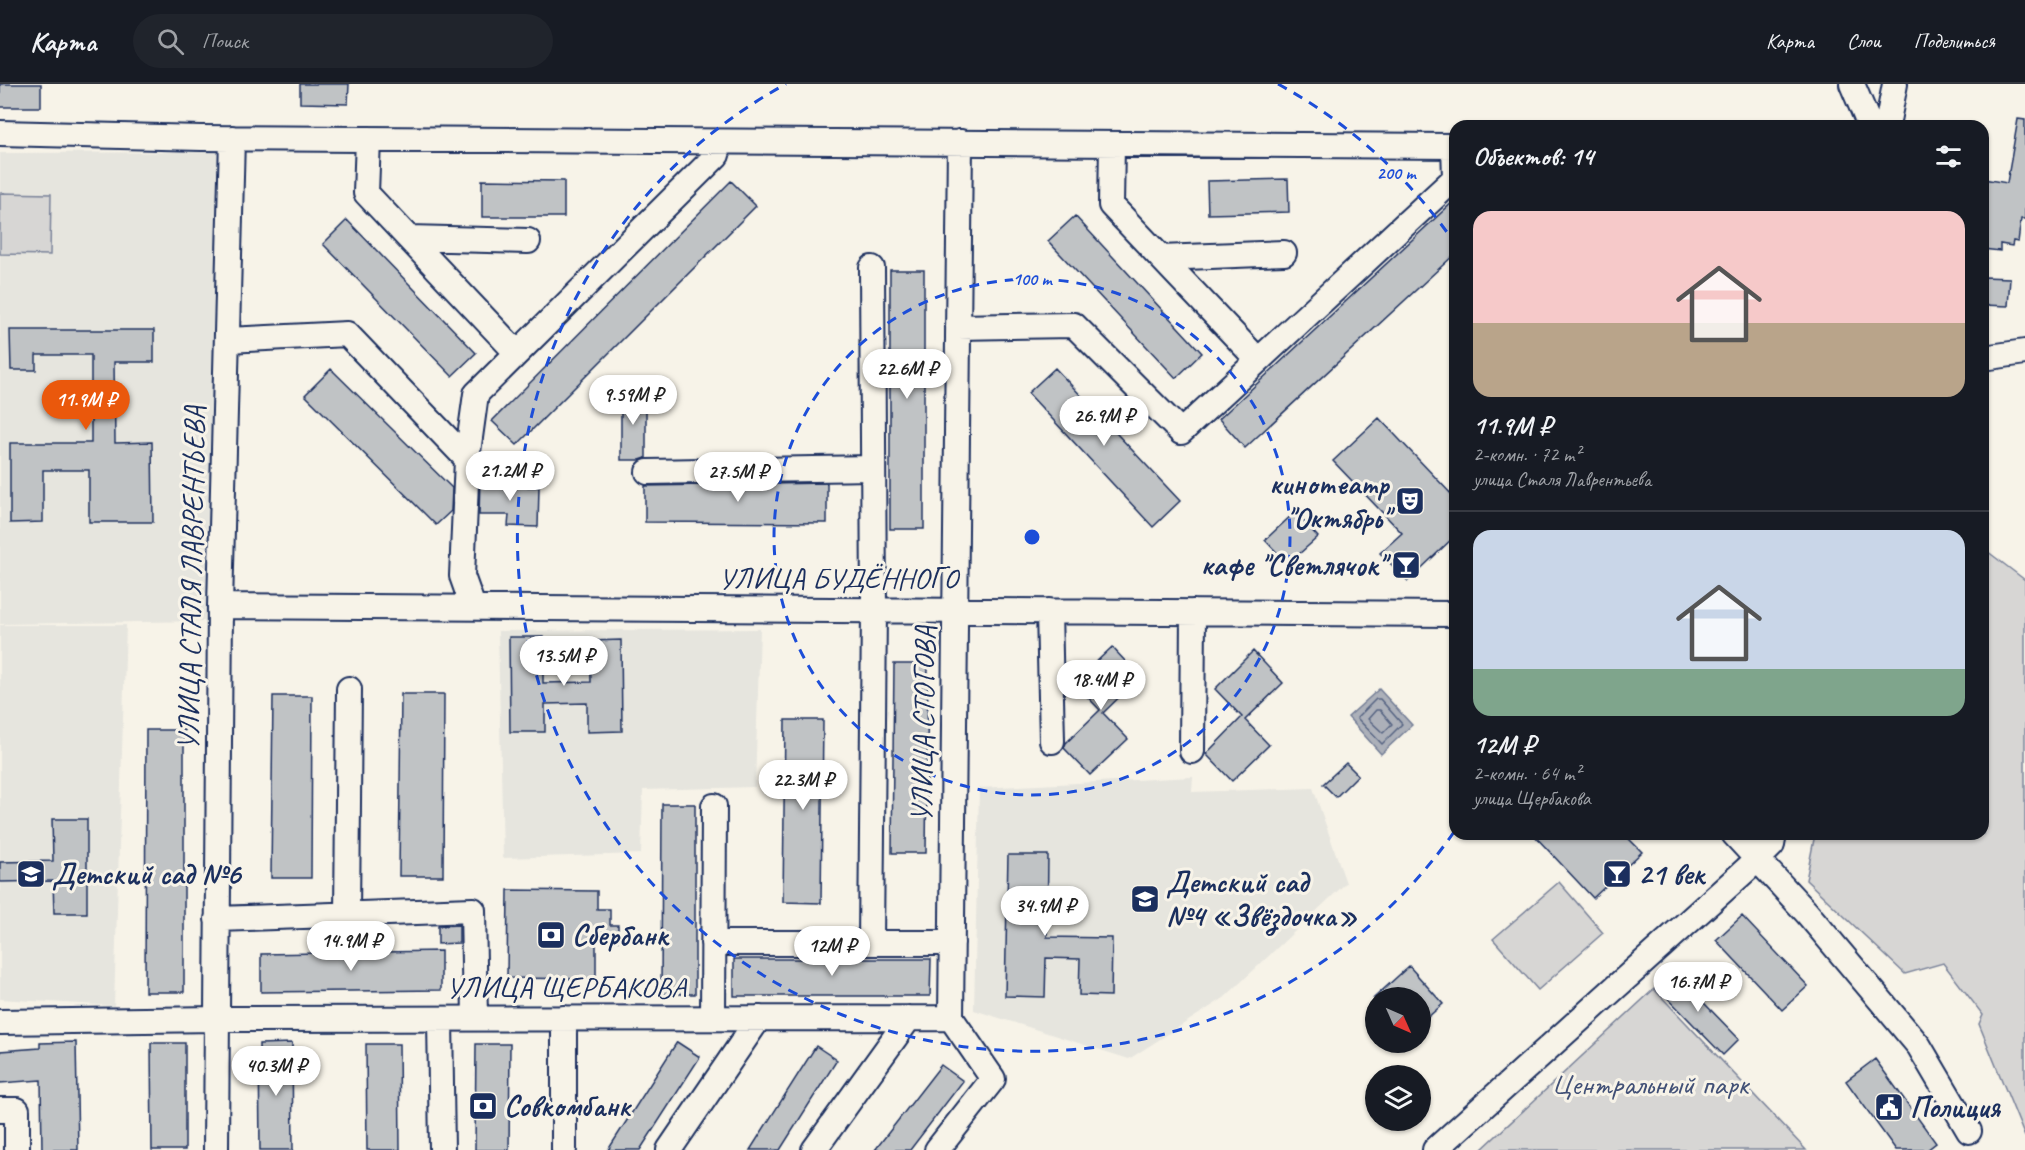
<!DOCTYPE html>
<html lang="ru">
<meta charset="utf-8">
<style>
:root{--surface:#171b24;--page:#20242c;--text:#f1f3f6;--muted:#9ea1a6;--line:#363941;--accent:#ea580c}
body{margin:0;font-family:Caveat,sans-serif;background:var(--page);color:var(--text);height:100vh;display:flex;flex-direction:column;font-size:22px;white-space:nowrap}
*{box-sizing:border-box;margin:0}
p{font-size:20px;color:var(--muted)}
.icon{flex:none;width:33px;height:33px;fill:none;stroke:currentColor;stroke-width:2;stroke-linecap:round;stroke-linejoin:round}
.map{position:relative;flex:1;overflow:hidden}
.details{position:absolute;left:1449px;top:36px;width:540px;height:720px;display:flex;flex-direction:column;background:var(--surface);border-radius:18px;box-shadow:0 2px 4px #0004}
.details>*{flex:none}
.needle{width:39px;rotate:135deg}
.tools{position:absolute;left:1365px;top:903px;display:grid;gap:12px}
.tools a{display:grid;place-items:center;width:66px;height:66px;border-radius:50%;background:var(--surface);box-shadow:0 2px 4px #0004;font-size:30px}
.price{position:absolute;translate:-50% -51px;padding:0 14px;border-radius:21px;background:#fff;color:#222;font-size:20px;line-height:39px;filter:drop-shadow(0 2px 3px #0008)}
.price::after{content:'';position:absolute;left:50%;top:36px;width:18px;height:14px;margin-left:-9px;background:inherit;clip-path:polygon(0 0,100% 0,50% 100%)}
.price.current{background:var(--accent);color:#fff}
ul{padding:0;list-style:none}
li{display:grid;align-content:center;gap:12px;height:318px;padding:0 24px}
li+li{border-top:2px solid var(--line)}
li span{display:grid;place-items:center;height:186px;border-radius:18px;color:#555}
li>.icon{margin-inline-start:auto}
span .icon{width:108px;height:108px;fill:#fffc;stroke-width:1}
li b{font-size:26px}
h2{display:flex;justify-content:space-between;align-items:center;height:72px;padding:0 24px;font-size:26px}
header{display:flex;align-items:center;gap:36px;box-sizing:border-box;height:84px;padding:0 30px;background:var(--surface);border-bottom:2px solid var(--line)}
header strong{font-size:28px}
nav{display:flex;gap:33px;margin-inline-start:auto;font-size:21px}
.search{width:420px;height:54px;background:var(--page);display:flex;align-items:center;gap:15px;box-sizing:border-box;padding:0 21px;border-radius:33px;color:var(--muted);font-size:22px}
.map>svg:first-child{display:block}
</style>
<header>
<strong>Карта</strong>
<div class="search"><svg class="icon" aria-label="search" viewBox="0 0 24 24"><circle cx="10" cy="10" r="6"/><path d="M15 15l6 6"/></svg>Поиск</div>
<nav><a>Карта</a><a>Слои</a><a>Поделиться</a></nav>
</header>
<div class="map">
<svg width="2025" height="1066" viewBox="0 0 2025 1066">
<rect width="100%" height="100%" fill="#f7f3e8"/>
<filter id="ink" filterUnits="userSpaceOnUse"><feTurbulence type="fractalNoise" baseFrequency=".0167" numOctaves="2"/><feDisplacementMap in="SourceGraphic" scale="12" xChannelSelector="R" yChannelSelector="G"/><feConvolveMatrix kernelMatrix="1 2 1 2 8 2 1 2 1" color-interpolation-filters="sRGB"/></filter>
<g filter="url(#ink)">
<!-- built -->
<path fill="#e6e5de" d="M223 68 210 537 0 540V69Z
M0 541H126L114 922 0 915Z
M760 545 755 703 643 706 641 770 503 774 498 547Z
M1193 693 1192 708 1313 704 1346 799 1224 914 1129 975 974 926 979 704Z"/>
<!-- green -->
<path fill="#d7d6d4" stroke="#798299" stroke-width="1.5" d="M0 109 51 110 50 171 0 170Z
M1983 464 2025 496V1053L1979 940 1983 931 1943 879 1905 890 1806 796 1815 750H1983Z
M1559 798 1603 849 1538 906 1493 855Z
M1654 905 1806 1066H1481Z"/>
<!-- water -->
<path fill="#acb0b9" stroke="#727c95" stroke-width="1.5" d="M1379 605 1412 641 1381 670 1348 633Z"/>
<g fill="none" stroke-linecap="round" stroke-linejoin="round">
<!-- shore -->
<path stroke="#556382" stroke-width="1.5" d="M1376 615H1380L1402 640 1382 660 1357 634Z
M1376 626H1380L1392 640 1383 649 1368 635Z"/>
</g>
<!-- building -->
<path fill="#c0c3c5" stroke="#1b2f5e" stroke-width="1.5" d="M0 0H41V23H0Z
M300 0H349L348 20 300 19Z
M2018 35 2025 36V135H2021L2018 158 2013 157 2012 162 2000 160V167L1983 165V95L2007 99Z
M1288 95 1289 128 1208 130 1207 97Z
M482 96 564 97V133H482Z
M731 97 756 122 517 361 492 337Z
M1455 116V170L1245 364 1219 335Z
M1075 132 1202 269 1176 294 1048 157Z
M347 136 476 269 452 292 323 160Z
M890 186H924V445H890Z
M1983 193 2010 194 2008 222 1983 221Z
M10 246H154V278H114L115 359 152 358 153 438H89V386H43V438L10 439V359H91V271H36V286H11Z
M1055 284 1180 417 1153 443 1028 309Z
M331 285 452 404 451 427 436 441 305 311Z
M621 309H646V374L640 376H621Z
M1379 334 1455 414V452L1408 497 1380 469 1402 449 1333 377Z
M480 395H503V402L539 403 538 443 508 442 509 431H479Z
M827 399V439L645 438V402Z
M1295 428 1318 453 1288 480 1265 456Z
M509 553H543V599L591 598 590 557 621 556 622 647 587 648V619L545 620V648H510Z
M1112 563 1140 593 1103 629 1128 655 1090 691 1064 664 1066 659 1100 626 1074 599Z
M1253 567 1283 599 1245 636 1269 661 1232 697 1206 670 1242 633 1215 605Z
M894 580H928L926 769H892Z
M401 610H444L443 792H399Z
M273 612H312L311 794H271Z
M785 636H823L821 819 783 818Z
M146 646H184V908H145Z
M1346 679 1358 691 1336 713 1323 700Z
M662 720H695V910H661Z
M52 735H87V829H54L53 797 0 798V778L53 777Z
M1533 750H1624L1642 768 1593 814Z
M1008 771H1048L1047 853 1112 854 1111 912 1079 911 1080 875 1046 874 1045 913 1005 912Z
M508 806 597 807V825H610V841H618V857L596 856V895L507 894Z
M1742 832 1808 902 1782 926 1716 856Z
M459 841V859L438 860V842Z
M441 867V906L261 908V870Z
M734 875H931L930 912H734Z
M1409 882 1443 920 1420 940V914H1374Z
M1673 887 1739 955 1723 971 1657 903Z
M76 958 78 1066H42L41 996 0 999V967L40 964V959Z
M677 958 700 973 640 1066H608Z
M151 959H185V1066H152Z
M292 959 293 1066H260L259 960Z
M366 960H399L400 1066H367Z
M476 960H510L509 1066H475Z
M816 962 837 976 780 1066H750Z
M1875 975 1936 1059 1927 1066H1896L1846 997Z
M941 981 963 997 910 1066H875Z"/>
<g fill="none" stroke-linecap="round" stroke-linejoin="round">
<!-- minor casing -->
<g stroke="#1b2f5e" stroke-width="28">
<path id="minor" d="M1852 0 1870 42
M1887 42 1895 0
M0 49 201 54 1455 62
M368 55 366 109 517 269
M1112 60 1111 121 1258 276
M409 154 528 157
M1161 174 1284 169
M958 243 1074 241 1181 348 1455 94 1454 62
M227 256 347 250 467 375
M1983 274 2025 268
M648 388 873 384
M220 522 1455 530
M473 523 462 492 467 375 476 310 717 71 719 58
M1049 527 1052 657
M1192 667 1193 528
M1734 750 1807 829 1919 962 1969 1047
M347 831 349 605
M217 835 473 826 475 934
M713 859H952
M871 859 874 526 872 184
M564 934V1066
M713 934 714 722
M951 934 960 58
M440 935 442 1066
M0 938 216 935 951 934
M0 1026H17V1066
M216 1066 220 522 232 54
M669 1066 759 934
M814 1066 909 934
M937 1066 993 995 951 934
M1435 1066 1758 775 1772 761 1774 750"/>
</g>
<!-- minor -->
<use href="#minor" stroke="#f7f3e8" stroke-width="24"/>
</g>
</g>
<!-- distance rings -->
<g fill="none" stroke="#1d4ed8" stroke-width="3" stroke-dasharray="10 8">
<circle cx="1032" cy="453" r="258"/>
<path d="M1454 748A515 515 0 1 1 786 0M1278 0A515 515 0 0 1 1454 158"/>
</g>
<!-- icons -->
<defs>
<g id="theatre-square" transform="scale(1.5)"><rect x="-9" y="-9" width="18" height="18" rx="4" fill="#1b2f5e" stroke="#f7f3e8"/><path d="M-5-5.5Q0-4 5-5.5V0Q5 5 0 6Q-5 5-5 0ZM-3.3-2.5H-1v1.5H-3.3ZM1-2.5H3.3v1.5H1ZM-2.8 1Q0 5.5 2.8 1Z" fill="#fff"/></g>
<g id="bar-square" transform="scale(1.5)"><rect x="-9" y="-9" width="18" height="18" rx="4" fill="#1b2f5e" stroke="#f7f3e8"/><path d="M-6-5H6L.8 .8V4.5H3.5V6h-7V4.5H-.8V.8Z" fill="#fff"/></g>
<g id="school-square" transform="scale(1.5)"><rect x="-9" y="-9" width="18" height="18" rx="4" fill="#1b2f5e" stroke="#f7f3e8"/><path d="M0-5L7-2L0 1L-7-2ZM-4 1L0 2.5L4 1V4Q0 6-4 4Z" fill="#fff"/></g>
<g id="bank-square" transform="scale(1.5)"><rect x="-9" y="-9" width="18" height="18" rx="4" fill="#1b2f5e" stroke="#f7f3e8"/><path d="M-6-4H6V4H-6ZM0-2.3a2.3 2.3 0 1 0 0 4.6a2.3 2.3 0 1 0 0-4.6Z" fill="#fff"/></g>
<g id="civic-square" transform="scale(1.5)"><rect x="-9" y="-9" width="18" height="18" rx="4" fill="#1b2f5e" stroke="#f7f3e8"/><path d="M-.6-6.5H3V-4.5H.6V-3L4-1V1h2V6H-6V1h2V-1L-.6-3ZM-1.2 2.5V6h2.4V2.5Z" fill="#fff"/></g>
</defs>
<g fill-rule="evenodd">
<use href="#theatre-square" x="1410" y="417"/>
<use href="#bar-square" x="1406" y="481"/>
<use href="#school-square" x="31" y="790"/>
<use href="#bar-square" x="1617" y="790"/>
<use href="#school-square" x="1145" y="815"/>
<use href="#bank-square" x="551" y="851"/>
<use href="#bank-square" x="483" y="1022"/>
<use href="#civic-square" x="1889" y="1023"/>
</g>
<g text-anchor="middle" dominant-baseline="central" stroke-width="6" stroke-linejoin="round" paint-order="stroke">
<!-- poi labels -->
<g font-size="30" font-weight="bold" fill="#1b2f5e" stroke="#f7f3e8" text-anchor="start">
<text x="1389" y="400" text-anchor="end">кинотеатр<tspan x="1389" dy="34">"Октябрь"</tspan></text>
<text x="1385" y="481" text-anchor="end">кафе "Светлячок"</text>
<text x="52" y="790">Детский сад №6</text>
<text x="1638" y="790">21 век</text>
<text x="1166" y="798">Детский сад<tspan x="1166" dy="34">№4 «Звёздочка»</tspan></text>
<text x="572" y="851">Сбербанк</text>
<text x="504" y="1022">Совкомбанк</text>
<text x="1910" y="1023">Полиция</text>
</g>
<!-- street labels -->
<g font-size="30" fill="#1b2f5e" stroke="#f7f3e8">
<text transform="translate(191 494) rotate(-89)">УЛИЦА СТАЛЯ ЛАВРЕНТЬЕВА</text>
<text x="838" y="494">УЛИЦА БУДЁННОГО</text>
<text transform="translate(923 640) rotate(-89)">УЛИЦА СТОГОВА</text>
<text x="566" y="903">УЛИЦА ЩЕРБАКОВА</text>
</g>
<!-- park labels -->
<g font-size="30" fill="#415076" stroke="#f7f3e8">
<text x="1650" y="1000">Центральный парк</text>
</g>
</g>
<circle cx="1032" cy="453" r="9" fill="#1d4ed8" stroke="#f7f3e8" stroke-width="3"/>
<g font-size="18" text-anchor="middle" font-weight="bold" fill="#1d4ed8" stroke="#f7f3e8" stroke-width="6" stroke-linejoin="round" paint-order="stroke">
<text x="1396" y="95">200 m</text>
<text x="1032" y="201">100 m</text>
</g>
</svg>
<div class="tools">
<a><svg class="needle" viewBox="-14 -14 28 28"><path d="M0-13l5 13h-10z" fill="#e53935"/><path d="M0 13l5-13h-10z" fill="#9ea1a6"/></svg></a>
<a><svg class="icon" aria-label="layers" viewBox="0 0 24 24"><path d="M12 4l9 5-9 5-9-5zM3 14l9 5 9-5"/></svg></a>
</div>
<b class="price" style="left:907px;top:316px">22.6M ₽</b>
<b class="price" style="left:633px;top:342px">9.59M ₽</b>
<b class="price current" style="left:86px;top:347px">11.9M ₽</b>
<b class="price" style="left:1104px;top:363px">26.9M ₽</b>
<b class="price" style="left:510px;top:418px">21.2M ₽</b>
<b class="price" style="left:738px;top:419px">27.5M ₽</b>
<b class="price" style="left:564px;top:603px">13.5M ₽</b>
<b class="price" style="left:1101px;top:627px">18.4M ₽</b>
<b class="price" style="left:803px;top:727px">22.3M ₽</b>
<b class="price" style="left:1045px;top:853px">34.9M ₽</b>
<b class="price" style="left:351px;top:888px">14.9M ₽</b>
<b class="price" style="left:832px;top:893px">12M ₽</b>
<b class="price" style="left:1698px;top:929px">16.7M ₽</b>
<b class="price" style="left:276px;top:1013px">40.3M ₽</b>
<section class="details">
<h2>Объектов: 14<svg class="icon" aria-label="filters" viewBox="0 0 24 24"><path d="M4 7h16M4 17h16"/><circle cx="9" cy="7" r="2"/><circle cx="15" cy="17" r="2"/></svg></h2>
<ul>
<li><span style="background:linear-gradient(#f6c9c9 60%,#b9a48a 0)"><svg class="icon" aria-label="home" viewBox="0 0 24 24"><path d="M3 11l9-7 9 7M6 9v11h12V9"/></svg></span><div><b>11.9M ₽</b><p>2-комн. · 72 m²</p><p>улица Сталя Лаврентьева</p></div></li>
<li><span style="background:linear-gradient(#c9d6e8 75%,#7fa58c 0)"><svg class="icon" aria-label="home" viewBox="0 0 24 24"><path d="M3 11l9-7 9 7M6 9v11h12V9"/></svg></span><div><b>12M ₽</b><p>2-комн. · 64 m²</p><p>улица Щербакова</p></div></li>
</ul>
</section>
</div>
